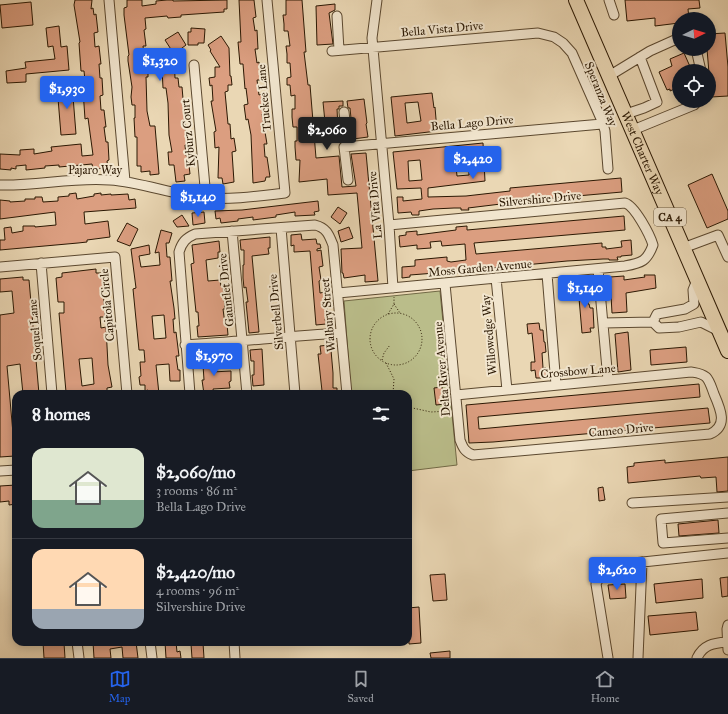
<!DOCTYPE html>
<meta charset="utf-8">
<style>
:root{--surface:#171b24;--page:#20242c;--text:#f1f3f6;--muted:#9ea1a6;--line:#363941;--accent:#2563eb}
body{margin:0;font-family:"IM FELL Great Primer",serif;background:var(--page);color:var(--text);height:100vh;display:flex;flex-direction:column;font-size:15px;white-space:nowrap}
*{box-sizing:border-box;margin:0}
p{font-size:13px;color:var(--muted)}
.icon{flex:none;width:22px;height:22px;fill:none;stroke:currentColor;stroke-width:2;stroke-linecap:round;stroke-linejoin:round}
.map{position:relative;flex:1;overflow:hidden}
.panel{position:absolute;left:12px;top:390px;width:400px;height:256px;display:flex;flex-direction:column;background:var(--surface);border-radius:12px;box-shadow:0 2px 10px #0003}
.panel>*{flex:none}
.needle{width:26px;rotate:85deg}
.fabs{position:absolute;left:672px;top:12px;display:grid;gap:8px}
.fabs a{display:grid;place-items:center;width:44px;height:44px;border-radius:50%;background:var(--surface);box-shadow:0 2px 10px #0003;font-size:20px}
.price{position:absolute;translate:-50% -34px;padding:0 9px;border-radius:4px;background:var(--accent);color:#fff;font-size:13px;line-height:26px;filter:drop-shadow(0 1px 2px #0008)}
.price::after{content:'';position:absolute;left:50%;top:24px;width:12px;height:9px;margin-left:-6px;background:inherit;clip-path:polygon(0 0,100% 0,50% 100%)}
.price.on{background:#222;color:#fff}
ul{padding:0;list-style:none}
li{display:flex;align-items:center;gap:12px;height:100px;padding:0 20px}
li+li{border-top:1px solid var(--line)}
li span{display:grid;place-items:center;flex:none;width:112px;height:80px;border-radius:12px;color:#555}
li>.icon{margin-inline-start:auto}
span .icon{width:48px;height:48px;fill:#fffc;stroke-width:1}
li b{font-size:17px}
h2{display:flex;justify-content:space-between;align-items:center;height:48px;padding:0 20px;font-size:17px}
.tabs{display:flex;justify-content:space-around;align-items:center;height:56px;border-top:1px solid var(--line);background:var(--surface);font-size:11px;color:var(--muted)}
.tabs a{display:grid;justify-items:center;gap:2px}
.tabs .on{color:var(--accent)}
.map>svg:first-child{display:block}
</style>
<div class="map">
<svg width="728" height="658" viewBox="0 0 728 658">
<rect width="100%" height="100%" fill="#ead7b4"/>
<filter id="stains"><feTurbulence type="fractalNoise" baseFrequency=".005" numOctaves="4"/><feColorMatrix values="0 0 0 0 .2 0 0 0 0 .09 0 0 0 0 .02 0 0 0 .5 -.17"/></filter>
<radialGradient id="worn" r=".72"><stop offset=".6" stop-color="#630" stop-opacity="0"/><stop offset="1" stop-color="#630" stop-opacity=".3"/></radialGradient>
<!-- green -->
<path fill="#babd8a" stroke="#726a46" d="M440 291 457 465 408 471V394H351L344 301Z"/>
<!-- building -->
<path fill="#db9e80" stroke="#2b1803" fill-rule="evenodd" d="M75 0H92L91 9 93 8 94 15 96 14 98 32 94 33 95 47 99 46 101 64H99L100 78H102L103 95 100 96 101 110H104L106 127H104L105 135 106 142H108L109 160 107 161 108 168 93 169 92 164 59 167V165L45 166V168L26 170V165L16 166V169L11 168V170L0 169V154L20 155V150L34 149V154L52 151 51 147 81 144 82 156 93 155 88 118 85 119 83 90H86L84 71H81L79 43 80 42 74 5Z
M127 0H142V6L156 4V1L167 0H173V1L227 0V9H224V12L181 15V17L168 18 167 16 145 18 146 29 144 30 146 46H143L145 63 157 62 156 55H174L175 78H178L179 87H182L187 145H185L186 156H188L190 174 184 175 185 181 176 182 174 165H169L168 152H172L169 135 168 103 166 88H163L162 69 148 68V77H146L147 111 150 126H155L159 174 150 175V171L141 172V166H137V137H135L134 118H135V105H132L131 97 132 87 128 61V56L129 55 124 15V8L127 7Z
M239 0H254L256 17 253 18 255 31 257 30 258 49H255L257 63 259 62 261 80H257L259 95 262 94 264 113 262 114 267 144H264L265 157H267L270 177H266L265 181 253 183 251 135 248 119 246 120 244 105 248 104 246 88 245 89 243 64H240L238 42H241Z
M286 0H302L306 52H304L308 85H310L316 158 339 156 342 187 356 186 351 154 366 153 378 281 365 282V275L344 278 343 273H342L341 249 362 248 357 193 328 195 327 179 299 182 300 160H296L295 147V141H297V127H293L292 117V109H295V95L291 96 290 85H287V78L291 77 290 63H287V54L286 46H290L288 31H284V24L283 15H286Z
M625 0H699L700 8 688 9 689 19H679V23L655 26V18L627 21Z
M31 2 33 25 2 28 0 5Z
M335 4V10L329 13 333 44 317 45 316 6Z
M59 26 61 47 67 46 69 70 26 74V82L7 83 6 71 26 68 25 62 55 59 53 46 48 47 46 28Z
M191 28 205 29 204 43H198V45H188V32H191Z
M178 32 186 45 174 54 165 40Z
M725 33 728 67V96L711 97 707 49H709V34Z
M221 36 229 48 230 76H231L232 85H228V91L225 92 228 124H230L231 139 234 138 236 151 232 152 234 182 223 184 222 178H218L219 147 215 148 214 132 216 131 211 101H213L212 85 210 86 209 78 215 77V67H220L210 51 211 50 208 45Z
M684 53 692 71H679V87L670 91V89L667 90 659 72 672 66 670 59Z
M72 84 76 134 61 135 57 86Z
M432 93 434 108 435 107 437 131 395 136 391 97ZM418 102 421 121 407 123 405 103Z
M364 99 367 123 366 124 368 137 353 139 350 108H348L347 101Z
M343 101V106H339V109H337L338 128H340L341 141 327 142 323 102Z
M483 143 485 181 428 188V197L466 196 510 191V188L621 178 622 192 509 202V203L468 208 469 210H461V208H454L433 209 419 211V215H412L411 212 398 213 397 197H403V201L422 199 421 188 397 189 393 152ZM468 155 469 175 457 176 455 157ZM420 160 422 180 409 181 408 161Z
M712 174 728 211V219L707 228 688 185Z
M76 193 77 199 94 196V194L101 193V195L111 194V195L128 194 129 200 135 199 136 208 84 212 85 224 108 221 110 237 87 240V242L78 243 0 250V240H5L4 228 11 227 12 233 23 231V226H35V227L56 225 55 212 0 219V200L10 201V202L25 201V199H35V197H42L43 202 58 201V197L69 196V194Z
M318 201 319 211 314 212 315 215 295 216V212L276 215V217L253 220V217L238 219V221L221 223 220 218 216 219 215 211 242 210Z
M338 207 347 213 340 224 331 217Z
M204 212 205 223 193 225 192 213Z
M182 215 189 226 177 227 173 221Z
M624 216 625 230 474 243 476 254 602 243V247H606V249L622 247 621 241 631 240 632 255 621 256V257H617L618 260H609V259H603L567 261 460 271 461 273 448 272 410 275V277L402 278V267L415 266V260L447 257V261L451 262 466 260 465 244 442 246 441 241 430 242 431 248 417 249V245L400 247 399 236 406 235V232L417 231V235L456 230V227L467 226V230Z
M127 223 138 229 130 246 117 241Z
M349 227 353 238 341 242 338 231Z
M161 230 172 233 169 243H166L167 257H170L172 281H170L174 308 175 319H173L174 333 176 332 179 356H176L178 370H180V381H170L169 364 156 365 159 394H148V390L145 391V385H140L139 377 141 376 140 362H145L144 350H139L133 289 136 288 131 249 149 245 150 254 139 256 141 267 160 265 159 252 155 253ZM164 315 166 338 154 339 152 316Z
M301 234 302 240 316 239 317 244H320L321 248 317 249V251L321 250 323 266 319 267 321 280 319 281 320 293 325 292V300H326L328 319H325L326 324 316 325 310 251 294 252V245L291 246V235Z
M270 237V248H268L269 254 252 256 259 332 249 333 246 302H248L246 287 244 288 243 278V265H244V250H241L240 240Z
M219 241 220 252H218V258L206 260 208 281 220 280 221 286H223L225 309H223L225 324H227L228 335 198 337 197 326H199L198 312H196L191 264 194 263 192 245Z
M96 269V273H102L105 317H100L101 328 106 327 108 365 112 387 107 388V394H72V391L66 392 59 313H64V302H58L56 278 62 277V273ZM92 358 94 384 82 386 79 359Z
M644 275H655L656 288 626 293 627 312 612 313 610 277 624 276V280L645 277Z
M23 277V280H29L39 394H23L20 364 7 366 15 456 0 457V315L14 313 12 291 0 292V279Z
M586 285 588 304H589L590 308H593L594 328H590L591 332 582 333 579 298H576L575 286Z
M539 323 540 330H543L544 342H545L546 352 542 353 543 368H546L547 378H536L535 370 531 371V362H535L532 333 528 334 527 324Z
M628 332 631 370 618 372 615 334Z
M329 345 330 351 331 350 333 373V388H337V394H325L324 391H322L318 354H321L320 346Z
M686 347 687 362 651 365 650 350Z
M262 349 264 385 253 386 252 375H254V361H251L250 350Z
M210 354 212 372 231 371V381L229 382 230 388 213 389 214 394H204L202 380H204L203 365H201L199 355Z
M699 384 700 397 478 417 479 429 708 408 710 423 493 442 469 443 466 405Z
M442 387 443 393H445L446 404 436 405 434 388Z
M728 457V491L717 492 716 477 701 478 700 476 628 483 627 467 634 466V463L665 460V463Z
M16 485V504L9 505V501L0 502V486Z
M603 487 605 500 599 501 598 488Z
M718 520 719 533 679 536 678 524Z
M445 574 447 600 433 601 430 575Z
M728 577V596L722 597 720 578Z
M702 579 703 598 656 603 654 584Z
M625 584 626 598 610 599 608 585Z
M419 607 421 643 409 644 408 608Z
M696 612 698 630 650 635 648 616Z
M43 642H56V644L64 643 65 658H44Z
M93 642H136L138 658H123L122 647 110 649 111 658H94Z
M165 642H176L177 652 180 651 181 658H166Z
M203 643 204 658H192L191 644Z
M450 651V658H431L430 653Z"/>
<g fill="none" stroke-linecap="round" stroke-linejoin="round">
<!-- minor casing -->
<g stroke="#5b482f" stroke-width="11">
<path id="minor" d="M109 0 125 181
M377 0 372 38 389 225 393 288
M609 0 614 15
M337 16 339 50
M696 49 701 71
M332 51 538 33 554 37 563 43 572 53 602 121 605 131 608 169
M194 65 206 198
M609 76 650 51 679 38
M344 112 348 146
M626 114 644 108 657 102 640 57
M633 130 694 105 698 101
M348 180 344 147 602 124
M0 185C37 186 73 177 110 180 142 182 173 195 205 198 232 200 259 196 285 193L267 0
M281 228 295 394
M232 231 247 394
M683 248 718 235 728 257
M41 263 52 394
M0 267 115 257 127 394
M598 269 608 380
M547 274 556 385
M496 278 507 390
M445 284 460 440C463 448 465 452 473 455L710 434C728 426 721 410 714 394 712 389 710 381 706 377 701 373 697 373 691 372L456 395
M338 293 625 266C642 263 647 261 653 245 650 235 635 206 625 203L389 225
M653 322 657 314 685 309 694 304 693 290 697 280
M653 322 659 328 679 327 701 322 719 331
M603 323 653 322
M185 345C237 342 289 336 341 333
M190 394 179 252C182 242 186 238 195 234L315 225C327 228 329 235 333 245L347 394
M0 471 16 470
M632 503 728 497
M728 513 661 519 663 543 728 538
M728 625 727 629 728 650
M77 642 79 658
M150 642 152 658
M234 642 235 658
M608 658 596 584 605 566 728 553
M638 658 642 562
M697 658C703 645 713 643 727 642"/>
</g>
<!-- highway casing -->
<g stroke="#2b1803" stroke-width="16">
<g id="highway">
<path id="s1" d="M576 0 728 351"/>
</g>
</g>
<!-- path -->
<path stroke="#2b1803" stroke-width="1" stroke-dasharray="1 2" stroke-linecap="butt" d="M394 304 400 313
M370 339a26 26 0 1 1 52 0a26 26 0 1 1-52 0Z
M388 314 394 304V297
M382 360 384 353 390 345
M386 363 394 379 393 394
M408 407 431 412 449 411"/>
<!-- minor -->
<use href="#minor" stroke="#f1e5ce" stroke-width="9"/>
<!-- highway -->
<use href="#highway" stroke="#ead7b4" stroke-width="14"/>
</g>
<g text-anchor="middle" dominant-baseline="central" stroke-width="4" stroke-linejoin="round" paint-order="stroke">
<!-- shield labels -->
<rect fill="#f1e5ce" stroke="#665640" stroke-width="1" x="654" y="208" width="32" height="18" rx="3"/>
<g font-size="11" font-weight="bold" fill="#2b1803">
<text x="670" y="217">CA 4</text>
</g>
<!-- street labels -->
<g font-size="12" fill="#2b1803" stroke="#f1e5ce">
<text transform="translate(442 29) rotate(-5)">Bella Vista Drive</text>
<text transform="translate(601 94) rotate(68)">Speranza Way</text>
<text transform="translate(264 98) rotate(-95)">Truckee Lane</text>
<text transform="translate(472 123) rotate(-5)">Bella Lago Drive</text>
<text transform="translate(188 133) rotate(-95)">Kyburz Court</text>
<text stroke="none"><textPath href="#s1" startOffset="167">West Charter Way</textPath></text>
<text x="95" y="170">Pajaro Way</text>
<text transform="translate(540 199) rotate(-5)">Silvershire Drive</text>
<text transform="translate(375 205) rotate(-95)">La Vita Drive</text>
<text transform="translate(480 268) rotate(-5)">Moss Garden Avenue</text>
<text transform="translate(226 290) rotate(-96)">Gauntlet Drive</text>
<text transform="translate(107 305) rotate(-95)">Capitola Circle</text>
<text transform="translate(276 312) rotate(-95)">Silverbell Drive</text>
<text transform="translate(328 315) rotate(-95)">Walbury Street</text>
<text transform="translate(35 330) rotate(-95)">Soquel Lane</text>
<text transform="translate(489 335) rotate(-95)">Willowedge Way</text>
<text transform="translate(442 369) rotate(-95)">Delta River Avenue</text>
<text transform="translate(578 371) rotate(-5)">Crossbow Lane</text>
<text transform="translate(621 430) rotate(-5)">Cameo Drive</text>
</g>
</g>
<rect width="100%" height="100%" filter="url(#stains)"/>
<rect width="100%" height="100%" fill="url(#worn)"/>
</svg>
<div class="fabs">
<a><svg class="needle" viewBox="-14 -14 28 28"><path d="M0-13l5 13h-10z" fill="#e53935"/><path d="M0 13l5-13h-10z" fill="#9ea1a6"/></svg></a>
<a><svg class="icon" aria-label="locate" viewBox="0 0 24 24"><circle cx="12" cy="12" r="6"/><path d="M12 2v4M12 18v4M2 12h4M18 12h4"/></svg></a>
</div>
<b class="price" style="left:160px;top:82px">$1,320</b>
<b class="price" style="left:67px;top:110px">$1,930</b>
<b class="price on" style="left:327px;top:151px">$2,060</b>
<b class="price" style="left:473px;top:180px">$2,420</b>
<b class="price" style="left:198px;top:218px">$1,140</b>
<b class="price" style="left:585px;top:309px">$1,140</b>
<b class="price" style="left:214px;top:377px">$1,970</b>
<b class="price" style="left:617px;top:591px">$2,620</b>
<section class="panel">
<h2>8 homes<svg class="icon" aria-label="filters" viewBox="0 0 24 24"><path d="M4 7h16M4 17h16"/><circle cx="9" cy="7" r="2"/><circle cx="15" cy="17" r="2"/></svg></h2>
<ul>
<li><span style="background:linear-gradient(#dfe7d0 65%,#7fa58c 0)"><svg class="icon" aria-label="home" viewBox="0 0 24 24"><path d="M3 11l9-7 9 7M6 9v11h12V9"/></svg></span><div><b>$2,060/mo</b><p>3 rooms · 86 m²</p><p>Bella Lago Drive</p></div></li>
<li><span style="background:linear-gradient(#ffd9b3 75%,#9aa5b1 0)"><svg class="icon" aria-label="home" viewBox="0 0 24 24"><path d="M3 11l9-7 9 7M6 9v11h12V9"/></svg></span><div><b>$2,420/mo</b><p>4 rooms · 96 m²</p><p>Silvershire Drive</p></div></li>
</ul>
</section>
</div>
<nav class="tabs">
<a class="on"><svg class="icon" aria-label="map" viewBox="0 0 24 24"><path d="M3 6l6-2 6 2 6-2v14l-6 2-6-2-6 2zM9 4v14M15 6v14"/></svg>Map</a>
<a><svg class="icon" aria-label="saved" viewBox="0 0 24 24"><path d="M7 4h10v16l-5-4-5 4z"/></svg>Saved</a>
<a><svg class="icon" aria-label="home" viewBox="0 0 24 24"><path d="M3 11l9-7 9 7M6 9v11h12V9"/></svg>Home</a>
</nav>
